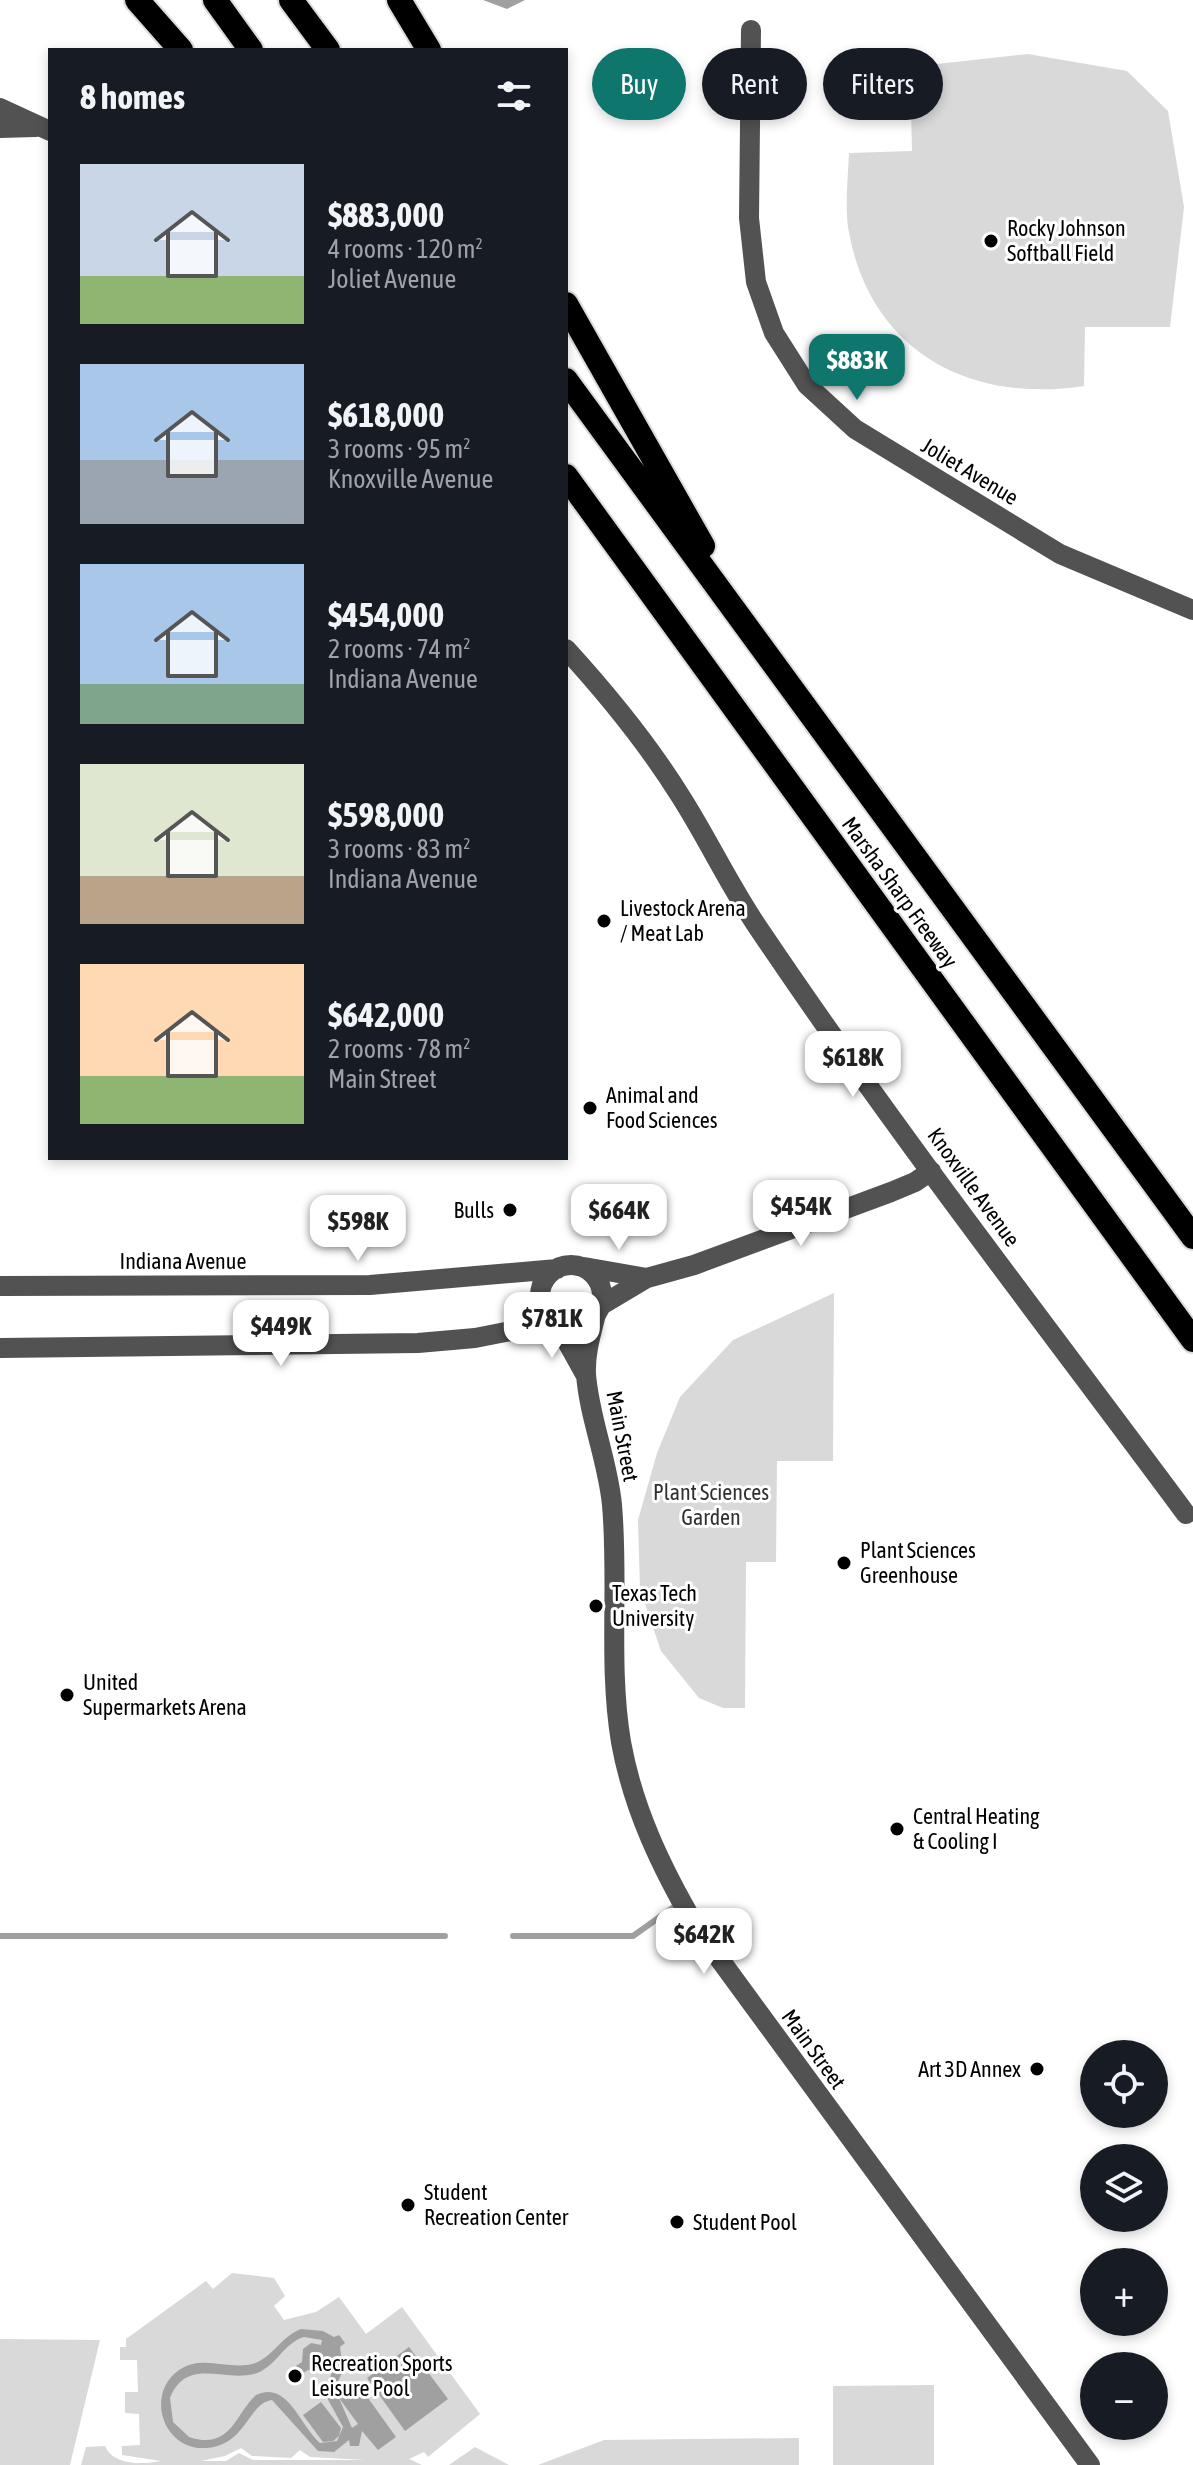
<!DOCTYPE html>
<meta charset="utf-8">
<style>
:root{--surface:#171b24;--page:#242831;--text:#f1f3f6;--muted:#9ea1a6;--accent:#0f766e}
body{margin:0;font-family:"Asap Condensed",sans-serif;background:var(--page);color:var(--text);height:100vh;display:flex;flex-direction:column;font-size:30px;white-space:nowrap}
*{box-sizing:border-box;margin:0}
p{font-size:26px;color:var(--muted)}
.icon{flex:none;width:44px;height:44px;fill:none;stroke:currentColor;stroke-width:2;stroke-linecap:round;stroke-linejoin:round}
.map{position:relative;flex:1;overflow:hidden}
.details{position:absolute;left:48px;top:48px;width:520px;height:1112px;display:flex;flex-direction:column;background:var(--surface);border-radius:0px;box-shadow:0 4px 12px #0003}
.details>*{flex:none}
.banner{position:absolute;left:592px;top:48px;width:480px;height:72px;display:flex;gap:16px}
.fabs{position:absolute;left:1080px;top:2040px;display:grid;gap:16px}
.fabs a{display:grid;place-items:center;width:88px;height:88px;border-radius:50%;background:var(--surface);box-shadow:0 4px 12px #0003;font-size:40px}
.price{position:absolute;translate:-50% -68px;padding:0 18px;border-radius:16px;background:#fff;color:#222;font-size:26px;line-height:52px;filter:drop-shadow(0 2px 4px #0008)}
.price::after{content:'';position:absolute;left:50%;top:48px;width:24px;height:18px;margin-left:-12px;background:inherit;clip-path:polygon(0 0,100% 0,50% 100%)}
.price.active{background:var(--accent);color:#fff}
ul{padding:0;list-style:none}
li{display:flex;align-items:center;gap:24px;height:200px;padding:0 32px}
li span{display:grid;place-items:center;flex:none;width:224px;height:160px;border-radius:0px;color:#555}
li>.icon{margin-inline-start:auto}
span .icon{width:96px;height:96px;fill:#fffc;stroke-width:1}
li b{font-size:34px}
h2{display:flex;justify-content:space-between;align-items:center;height:96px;padding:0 32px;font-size:34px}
.tag{padding:0 28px;border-radius:36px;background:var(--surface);box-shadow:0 4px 12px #0003;font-size:28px;line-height:72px}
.tag.active{background:var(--accent);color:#fff}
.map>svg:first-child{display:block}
</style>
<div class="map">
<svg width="1193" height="2465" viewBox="0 0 1193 2465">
<rect width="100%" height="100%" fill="#fff"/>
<!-- green -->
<path fill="#d9d9d9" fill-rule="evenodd" d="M1028 54 1127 71 1168 111 1184 207 1170 327H1085L1084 386C967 404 868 349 848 227 845 203 848 177 849 153L912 151 910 67Z
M834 1293 833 1461H777L776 1562H746L745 1708H723L699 1698 661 1651 640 1589 638 1520 657 1453 680 1397 733 1340Z
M232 2273 274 2278 285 2296 274 2306 284 2320 316 2312 339 2297 366 2334 402 2307 480 2414 428 2457 424 2452 409 2459 422 2465H81L86 2447 105 2446C113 2465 142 2465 161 2461L122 2455V2446L140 2445 139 2414 125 2413V2392H138L137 2360H120V2347H126V2339L206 2281 213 2289ZM241 2448 252 2456 291 2458 300 2450 310 2457 365 2460H253L239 2453 226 2461H201L225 2456Z
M0 2339 100 2340 70 2465H0Z
M934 2385V2465H833V2386Z
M799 2438V2465H538L604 2440Z
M475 2447 509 2465H449Z"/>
<!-- water -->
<path fill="#a0a0a0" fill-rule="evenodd" d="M483 0H525L507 9Z
M301 2329 323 2331 334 2337 339 2335 345 2343 340 2347 343 2370 335 2389 352 2428 358 2424 339 2398 358 2384 396 2437 378 2450 362 2431 359 2446H350L349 2440 334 2452 318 2451 272 2400C248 2403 246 2446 206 2448 164 2451 144 2395 179 2370 202 2354 228 2370 252 2364 272 2359 281 2336 301 2329ZM304 2337 322 2340 321 2345 311 2343 303 2349 302 2362 296 2366 302 2374 308 2370 326 2372 329 2358H335L326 2396 343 2427 337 2441 320 2443C300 2426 288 2380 256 2395 235 2414 231 2451 189 2437L173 2422 170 2398C187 2357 222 2382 254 2374 276 2368 283 2343 304 2337Z
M409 2347 448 2399 405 2431 367 2378Z
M321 2402 341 2428 339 2436 333 2441 323 2442 303 2415Z"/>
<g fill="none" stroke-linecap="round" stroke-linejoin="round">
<!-- stream -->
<path stroke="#a0a0a0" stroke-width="6" d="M0 1936H445
M513 1936H633L678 1904"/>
<!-- highway casing -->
<g stroke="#dbdbdb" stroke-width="28">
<path id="highway" d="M137 0 181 50
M215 0 251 50
M291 0 328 50
M399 0 429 50
M566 304 703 546
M566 380 1193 1237
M566 476 1193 1340"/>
</g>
<!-- minor -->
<path stroke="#525252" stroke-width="20" d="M751 30 749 218 756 282 774 333 807 385 855 429 1060 554 1193 610
M0 108 50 131
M0 128 36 127
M566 649C608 695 648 744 681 797 709 841 731 889 761 932 895 1131 1043 1321 1186 1514
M540 1296a31 31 0 1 1 62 0a31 31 0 1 1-62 0Z
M584 1267 647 1278
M0 1286 370 1285 557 1269
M600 1306 647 1278 694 1265 891 1192 915 1182 931 1171
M596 1314C591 1334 585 1354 586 1374 589 1417 608 1461 612 1505 619 1584 608 1664 621 1742 633 1809 662 1869 696 1927L1090 2465
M0 1348 418 1343 475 1338 556 1322 586 1376"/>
<!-- highway -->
<use href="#highway" stroke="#000" stroke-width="24"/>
</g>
<!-- markers -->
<g fill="#000" stroke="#fff" stroke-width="3">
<circle cx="991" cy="241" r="8"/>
<circle cx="604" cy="921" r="8"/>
<circle cx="590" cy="1108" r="8"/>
<circle cx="510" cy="1210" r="8"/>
<circle cx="844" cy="1563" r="8"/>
<circle cx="596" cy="1606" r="8"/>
<circle cx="67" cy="1695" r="8"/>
<circle cx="897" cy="1829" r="8"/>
<circle cx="1037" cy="2069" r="8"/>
<circle cx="408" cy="2205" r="8"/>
<circle cx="677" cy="2222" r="8"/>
<circle cx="295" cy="2376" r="8"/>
</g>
<g text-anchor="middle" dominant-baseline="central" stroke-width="6" stroke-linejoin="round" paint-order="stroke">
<!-- poi labels -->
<g font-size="22" fill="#000" stroke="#fff" text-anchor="start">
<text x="1007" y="228">Rocky Johnson<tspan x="1007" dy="25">Softball Field</tspan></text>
<text x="620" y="908">Livestock Arena<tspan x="620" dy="25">/ Meat Lab</tspan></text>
<text x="606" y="1095">Animal and<tspan x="606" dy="25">Food Sciences</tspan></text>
<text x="494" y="1210" text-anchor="end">Bulls</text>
<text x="860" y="1550">Plant Sciences<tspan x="860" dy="25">Greenhouse</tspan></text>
<text x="612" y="1593">Texas Tech<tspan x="612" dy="25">University</tspan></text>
<text x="83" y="1682">United<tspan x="83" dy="25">Supermarkets Arena</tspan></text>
<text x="913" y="1816">Central Heating<tspan x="913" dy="25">&amp; Cooling I</tspan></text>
<text x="1021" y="2069" text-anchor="end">Art 3D Annex</text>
<text x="424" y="2192">Student<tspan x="424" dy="25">Recreation Center</tspan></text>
<text x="693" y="2222">Student Pool</text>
<text x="311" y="2363">Recreation Sports<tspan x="311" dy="25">Leisure Pool</tspan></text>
</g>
<!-- street labels -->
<g font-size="22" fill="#000" stroke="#fff">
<text transform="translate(970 471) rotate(31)">Joliet Avenue</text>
<text transform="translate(900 892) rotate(54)">Marsha Sharp Freeway</text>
<text transform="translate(974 1187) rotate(54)">Knoxville Avenue</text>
<text x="183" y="1261">Indiana Avenue</text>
<text transform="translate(623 1436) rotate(79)">Main Street</text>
<text transform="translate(814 2049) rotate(54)">Main Street</text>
</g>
<!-- park labels -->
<g font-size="22" fill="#303030" stroke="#fff">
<text x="711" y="1492">Plant Sciences<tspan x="711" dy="25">Garden</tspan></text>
</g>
</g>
</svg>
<div class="fabs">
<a><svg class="icon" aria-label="locate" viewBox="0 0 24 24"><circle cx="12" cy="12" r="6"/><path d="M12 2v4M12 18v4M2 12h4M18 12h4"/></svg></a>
<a><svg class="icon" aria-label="layers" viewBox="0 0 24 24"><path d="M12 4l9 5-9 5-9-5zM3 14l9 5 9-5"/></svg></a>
<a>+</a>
<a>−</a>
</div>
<b class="price active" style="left:857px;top:402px">$883K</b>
<b class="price" style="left:853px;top:1099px">$618K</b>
<b class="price" style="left:801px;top:1248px">$454K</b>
<b class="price" style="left:619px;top:1252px">$664K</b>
<b class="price" style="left:358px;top:1263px">$598K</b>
<b class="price" style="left:552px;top:1360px">$781K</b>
<b class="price" style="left:281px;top:1368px">$449K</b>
<b class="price" style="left:704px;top:1976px">$642K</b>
<div class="banner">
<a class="tag active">Buy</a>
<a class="tag">Rent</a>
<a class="tag">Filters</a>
</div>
<section class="details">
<h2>8 homes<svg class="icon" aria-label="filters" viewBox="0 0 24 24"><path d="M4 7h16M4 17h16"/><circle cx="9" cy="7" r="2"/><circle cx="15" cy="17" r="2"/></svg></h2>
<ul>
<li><span style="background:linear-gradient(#c9d6e8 70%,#8fb573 0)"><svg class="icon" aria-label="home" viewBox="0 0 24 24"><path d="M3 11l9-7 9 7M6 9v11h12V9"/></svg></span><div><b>$883,000</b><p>4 rooms · 120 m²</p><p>Joliet Avenue</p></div></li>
<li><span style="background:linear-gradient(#a9c7e8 60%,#9aa5b1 0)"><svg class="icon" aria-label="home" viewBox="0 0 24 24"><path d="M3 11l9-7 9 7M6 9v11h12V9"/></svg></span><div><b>$618,000</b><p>3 rooms · 95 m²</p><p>Knoxville Avenue</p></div></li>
<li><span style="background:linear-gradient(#a9c7e8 75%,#7fa58c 0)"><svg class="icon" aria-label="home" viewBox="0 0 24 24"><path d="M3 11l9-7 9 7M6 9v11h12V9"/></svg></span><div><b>$454,000</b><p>2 rooms · 74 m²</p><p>Indiana Avenue</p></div></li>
<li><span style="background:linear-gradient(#dfe7d0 70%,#b9a48a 0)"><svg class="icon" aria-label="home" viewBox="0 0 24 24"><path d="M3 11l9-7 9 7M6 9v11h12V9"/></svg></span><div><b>$598,000</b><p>3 rooms · 83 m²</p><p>Indiana Avenue</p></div></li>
<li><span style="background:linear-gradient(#ffd9b3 70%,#8fb573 0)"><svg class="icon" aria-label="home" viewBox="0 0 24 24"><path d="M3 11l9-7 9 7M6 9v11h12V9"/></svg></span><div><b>$642,000</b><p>2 rooms · 78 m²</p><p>Main Street</p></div></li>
</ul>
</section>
</div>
